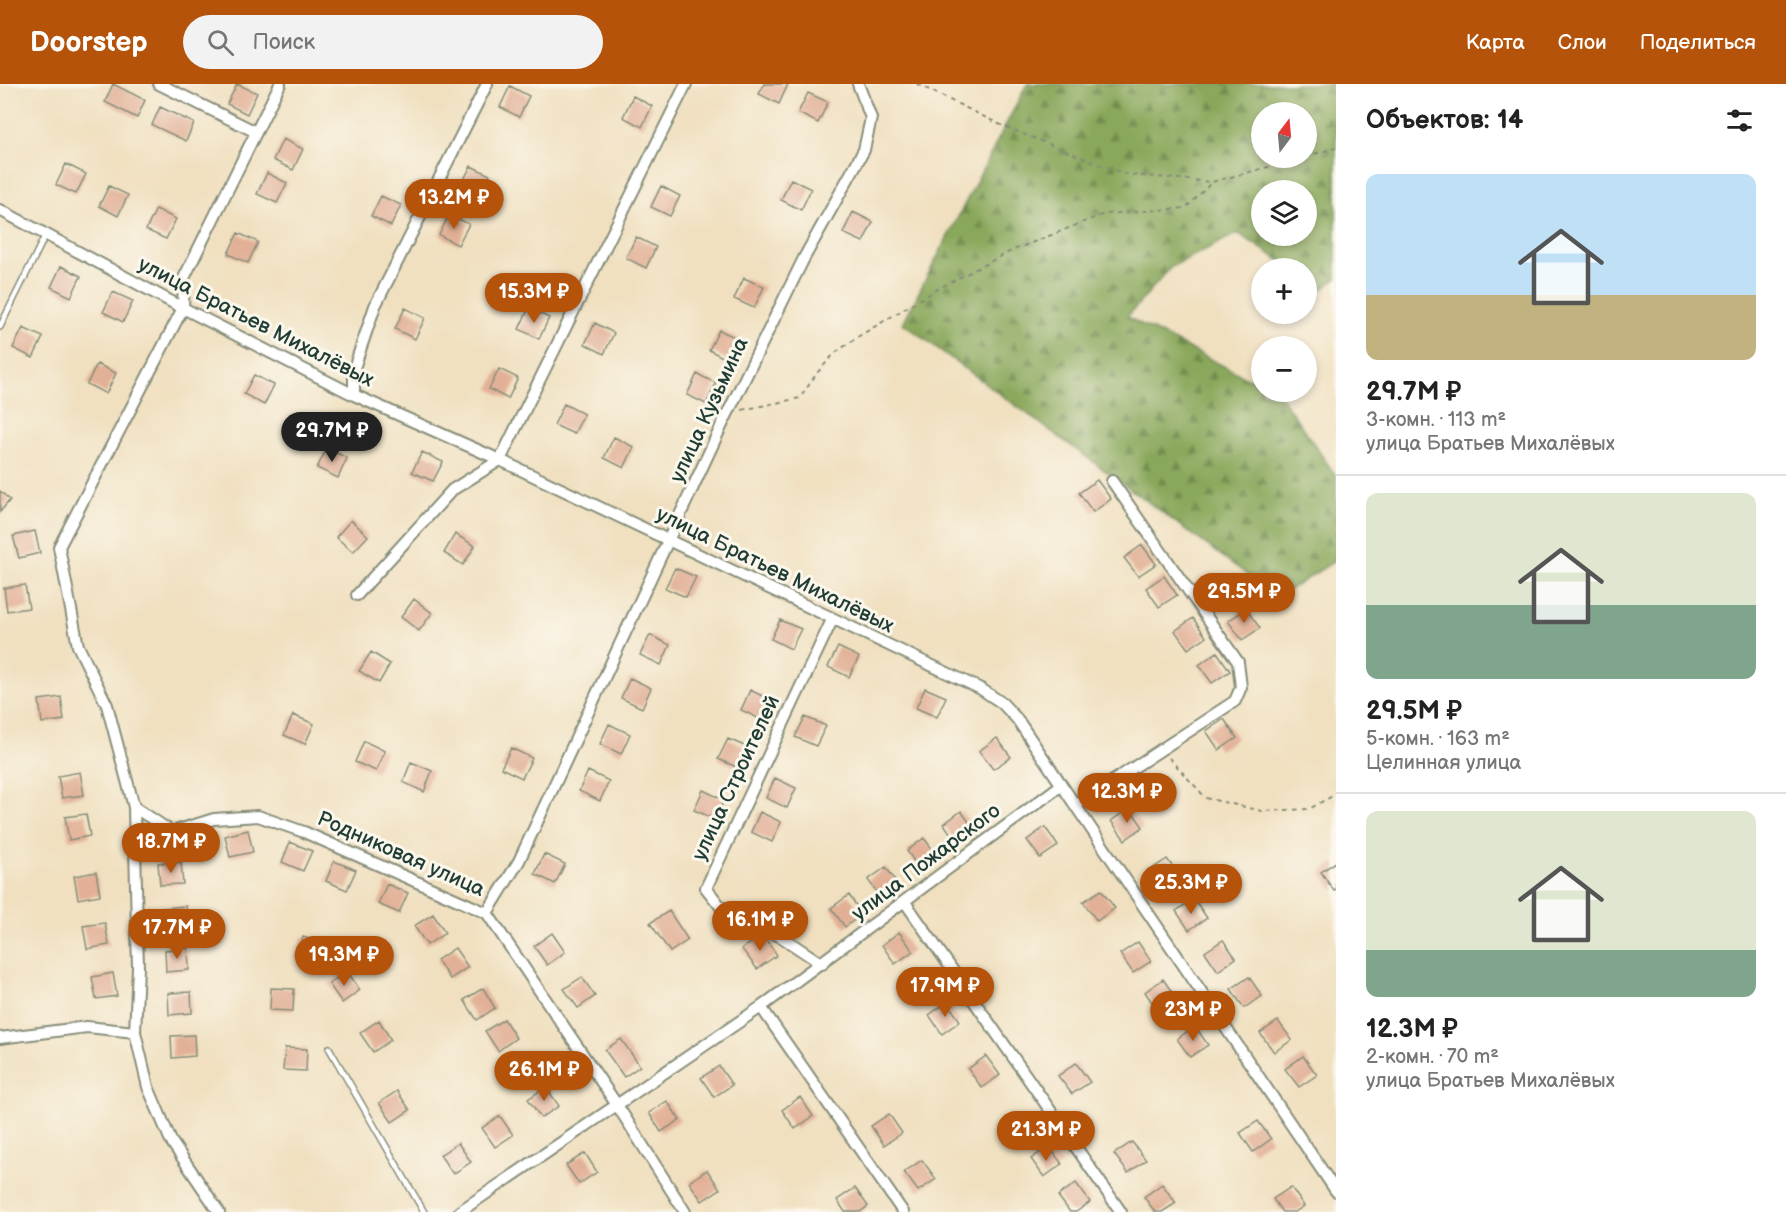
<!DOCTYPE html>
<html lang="ru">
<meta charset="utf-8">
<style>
:root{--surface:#fff;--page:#f2f2f2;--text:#222;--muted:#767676;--line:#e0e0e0;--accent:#b45309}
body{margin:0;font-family:"Balsamiq Sans",sans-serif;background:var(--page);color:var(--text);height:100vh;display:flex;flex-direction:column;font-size:22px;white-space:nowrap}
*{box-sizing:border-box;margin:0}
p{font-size:20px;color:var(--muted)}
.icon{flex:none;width:33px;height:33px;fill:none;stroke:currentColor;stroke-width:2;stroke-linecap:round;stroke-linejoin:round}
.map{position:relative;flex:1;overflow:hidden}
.panel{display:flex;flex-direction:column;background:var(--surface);width:450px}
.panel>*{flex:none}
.needle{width:39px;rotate:16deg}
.fabs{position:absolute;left:1251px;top:18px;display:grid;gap:12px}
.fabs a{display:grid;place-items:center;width:66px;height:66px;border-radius:50%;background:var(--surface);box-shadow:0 3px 9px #0003;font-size:30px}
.price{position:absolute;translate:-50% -51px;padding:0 14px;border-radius:21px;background:var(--accent);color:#fff;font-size:20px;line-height:39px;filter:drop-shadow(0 2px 3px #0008)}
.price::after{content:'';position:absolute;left:50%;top:36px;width:18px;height:14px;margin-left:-9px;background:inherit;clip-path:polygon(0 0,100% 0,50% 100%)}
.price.current{background:#222;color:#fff}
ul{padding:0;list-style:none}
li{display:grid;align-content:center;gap:12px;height:318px;padding:0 30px}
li+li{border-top:2px solid var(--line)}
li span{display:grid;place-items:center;height:186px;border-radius:12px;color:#555}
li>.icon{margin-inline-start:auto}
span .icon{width:108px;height:108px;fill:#fffc;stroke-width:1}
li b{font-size:26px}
h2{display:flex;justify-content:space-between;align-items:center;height:72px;padding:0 30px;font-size:26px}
header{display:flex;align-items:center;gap:36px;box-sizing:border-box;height:84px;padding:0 30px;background:var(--accent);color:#fff}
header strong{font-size:28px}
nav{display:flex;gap:33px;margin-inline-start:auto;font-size:21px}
.search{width:420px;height:54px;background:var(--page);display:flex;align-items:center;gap:15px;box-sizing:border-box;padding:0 21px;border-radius:33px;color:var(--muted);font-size:22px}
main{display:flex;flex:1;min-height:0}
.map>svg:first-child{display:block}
</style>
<header>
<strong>Doorstep</strong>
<div class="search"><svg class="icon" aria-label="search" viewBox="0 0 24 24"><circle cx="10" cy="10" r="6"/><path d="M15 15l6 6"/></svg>Поиск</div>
<nav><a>Карта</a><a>Слои</a><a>Поделиться</a></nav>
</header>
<main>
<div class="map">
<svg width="1336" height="1128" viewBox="0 0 1336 1128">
<defs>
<pattern id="forest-firs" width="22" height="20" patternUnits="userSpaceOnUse" patternTransform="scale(1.5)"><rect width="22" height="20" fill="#8aa85c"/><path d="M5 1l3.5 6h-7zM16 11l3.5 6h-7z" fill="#708a4d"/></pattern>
</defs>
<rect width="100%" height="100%" fill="#fbf7ec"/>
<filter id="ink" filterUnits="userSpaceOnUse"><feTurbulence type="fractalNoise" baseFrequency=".0167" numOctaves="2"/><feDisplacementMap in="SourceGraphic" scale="12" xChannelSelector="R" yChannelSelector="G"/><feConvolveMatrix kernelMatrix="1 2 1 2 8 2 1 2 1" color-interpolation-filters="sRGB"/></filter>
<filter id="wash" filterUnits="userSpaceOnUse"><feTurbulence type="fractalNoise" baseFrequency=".008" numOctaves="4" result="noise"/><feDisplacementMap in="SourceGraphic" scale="24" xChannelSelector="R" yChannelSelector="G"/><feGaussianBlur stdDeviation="1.35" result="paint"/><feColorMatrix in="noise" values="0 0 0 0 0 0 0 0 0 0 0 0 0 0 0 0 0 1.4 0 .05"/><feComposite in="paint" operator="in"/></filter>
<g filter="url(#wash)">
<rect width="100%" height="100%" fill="#f0e0c0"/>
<!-- forest -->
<path fill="url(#forest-firs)" stroke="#547248" stroke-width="1.5" fill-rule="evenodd" d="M1027 0H1336V195L1308 215 1306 184H1291L1238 149 1171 183 1127 233 1261 301 1262 308 1280 311 1336 392V476L1278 513 903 239ZM1262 28H1306V74H1262ZM1262 106H1306V152H1262Z"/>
<g id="blocks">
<!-- building -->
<path fill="#e2b096" d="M113 0 145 16 137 34 105 18Z
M237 0 257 9 247 30 227 20Z
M764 0H788L779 20 759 10Z
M510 2 529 12 519 33 500 23Z
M808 9 828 18 818 39 798 29Z
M633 12 652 22 642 43 623 33Z
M160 23 194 39 186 57 152 41Z
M283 55 303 65 293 86 273 76Z
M66 80 86 90 76 110 56 101Z
M471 82 490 91 480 112 460 103Z
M267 89 287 99 277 119 257 110Z
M791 95 811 105 801 126 781 116Z
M109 102 128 111 118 132 99 122Z
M661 102 680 112 670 132 651 123Z
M381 112 401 121 391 142 371 132Z
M156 125 176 135 166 155 146 146Z
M853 128 873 138 863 158 843 149Z
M449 131 469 140 458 161 439 151Z
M238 149 258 158 248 179 228 170Z
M636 153 656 163 646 184 626 174Z
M61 182 81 192 71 213 51 203Z
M744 194 764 203 754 224 734 215Z
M113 208 133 217 123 238 103 228Z
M405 224 425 234 415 255 395 245Z
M529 224 549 234 539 255 519 245Z
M595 239 614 249 604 270 585 260Z
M23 244 43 253 33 274 13 264Z
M719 246 739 255 728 276 709 266Z
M97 280 116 289 106 310 87 300Z
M499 285 518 294 508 315 489 305Z
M697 290 716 299 706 320 687 311Z
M254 291 274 301 264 321 244 310Z
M564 320 584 330 574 350 554 341Z
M614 353 634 363 624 384 604 374Z
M327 364 347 374 338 394 317 384Z
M422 368 443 378 433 397 412 388Z
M1097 396 1111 415 1093 428 1079 409Z
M0 407 10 416 0 428Z
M351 436 368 452 353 468 336 453Z
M35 447 40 469 19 474 13 452Z
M455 450 475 462 463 481 444 469Z
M1142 461 1156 480 1138 492 1124 474Z
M675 484 696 493 686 513 665 504Z
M1164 492 1177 511 1159 523 1146 504Z
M25 501 29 524 7 527 4 504Z
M414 515 432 529 419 547 401 533Z
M1246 525 1260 544 1242 556 1228 537Z
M1193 534 1206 553 1188 565 1175 547Z
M780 536 801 545 791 565 771 555Z
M650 551 670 561 661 581 640 571Z
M838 563 859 573 849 593 828 583Z
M371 568 390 580 379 599 359 587Z
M1217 568 1230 587 1212 599 1199 581Z
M630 594 651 604 642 624 621 614Z
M925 604 946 613 937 633 916 624Z
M750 606 771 616 762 636 741 626Z
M61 613 64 636 42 639 39 616Z
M293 631 314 640 305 660 284 651Z
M805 633 826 642 816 662 795 653Z
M1224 635 1237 654 1219 666 1206 647Z
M609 640 630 650 621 670 600 660Z
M997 654 1011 673 993 685 979 667Z
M728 655 749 664 739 684 718 675Z
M364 657 385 667 376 687 355 678Z
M511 664 532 674 522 694 501 684Z
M411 678 432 687 424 708 403 698Z
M588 687 609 697 600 717 579 707Z
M80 688 84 711 62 714 58 692Z
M775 694 796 704 787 724 766 714Z
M703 706 724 716 715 735 694 726Z
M1130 724 1143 743 1125 756 1111 737Z
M961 727 975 746 957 759 944 740Z
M760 728 781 738 772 758 751 748Z
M86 730 90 752 69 756 65 733Z
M1045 743 1058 762 1040 774 1027 756Z
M248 746 253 768 230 773 225 752Z
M924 754 938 773 920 786 907 767Z
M290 758 312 767 303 787 282 778Z
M544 770 565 780 555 800 535 790Z
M1167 775 1180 793 1162 806 1149 787Z
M334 777 356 786 347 806 326 797Z
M181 778 183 800 160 801 158 779Z
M1336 778V806L1334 807 1321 788Z
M886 783 899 802 882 815 868 796Z
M96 788 100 811 78 815 74 792Z
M387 800 408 809 399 829 378 820Z
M1101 806 1115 824 1097 837 1083 818Z
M849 811 862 830 845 843 831 824Z
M1194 815 1207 834 1189 846 1176 827Z
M186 822 187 844 164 846 163 824Z
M669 827 688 856 670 868 650 839Z
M433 830 445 849 427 861 414 842Z
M105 839 109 861 87 865 83 842Z
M899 848 913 867 895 880 882 861Z
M552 849 565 868 547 881 534 862Z
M763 851 777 871 757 885 742 865Z
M303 853 325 860 318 881 296 874Z
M1223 856 1236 874 1218 887 1205 868Z
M1138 858 1151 877 1133 889 1120 870Z
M188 864 189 886 166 888 165 866Z
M455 864 468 883 450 895 437 876Z
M347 887 360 906 342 919 329 900Z
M113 889 117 912 96 915 92 893Z
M582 893 595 912 578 924 564 905Z
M1249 893 1262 912 1244 924 1231 905Z
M1163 895 1176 914 1158 927 1145 908Z
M271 904 294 905 293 927 270 926Z
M483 904 495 924 477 936 464 916Z
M191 908 192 929 169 931 168 909Z
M947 918 960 937 942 950 929 931Z
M504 935 516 954 498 967 485 947Z
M379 936 391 956 373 968 360 949Z
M1278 937 1292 956 1274 968 1260 949Z
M1195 942 1208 961 1190 973 1177 955Z
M194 951 195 972 172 974 171 952Z
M621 955 640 982 624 993 605 966Z
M285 964 307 965 306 987 283 986Z
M986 972 1000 991 982 1004 968 985Z
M1303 972 1317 991 1299 1003 1285 985Z
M1076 979 1090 998 1072 1010 1058 992Z
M719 982 732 1001 714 1013 701 994Z
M546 1003 559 1022 541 1034 528 1015Z
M397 1007 410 1026 392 1038 379 1019Z
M800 1013 813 1032 795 1045 782 1026Z
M667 1017 680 1036 661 1048 649 1029Z
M889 1030 902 1049 884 1061 871 1042Z
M1026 1031 1040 1049 1022 1062 1008 1043Z
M500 1032 513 1051 495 1063 482 1044Z
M1258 1037 1271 1055 1253 1068 1240 1049Z
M1132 1058 1146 1076 1128 1089 1114 1070Z
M458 1059 471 1078 453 1090 440 1071Z
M1049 1062 1062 1080 1044 1093 1031 1075Z
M585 1069 597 1088 579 1100 566 1081Z
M922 1076 936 1095 918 1107 904 1088Z
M707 1086 720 1105 702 1117 689 1098Z
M1076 1099 1090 1118 1076 1128H1070L1058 1112Z
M1162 1100 1176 1119 1162 1128H1155L1144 1113Z
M1291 1103 1304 1122 1295 1128H1282L1273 1115Z
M855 1104 868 1122 860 1128H845L837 1116Z"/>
</g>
</g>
<g filter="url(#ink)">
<use href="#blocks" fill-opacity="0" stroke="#888e7a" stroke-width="1.5"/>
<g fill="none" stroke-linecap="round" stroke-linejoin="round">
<!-- lane casing -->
<g stroke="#888e7a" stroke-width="8">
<path id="lane" d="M0 243 46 150
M329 964 424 1128"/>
</g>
<!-- street casing -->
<g stroke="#888e7a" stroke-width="14">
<path id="street" d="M159 0 256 48
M0 126 183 224 354 311 500 376 981 605 1002 619 1017 635 1336 1107
M354 311V284L375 222 487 0
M357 511 452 406 500 376 686 0
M1075 722 1235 617 1241 603 1238 578 1112 397
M134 723 172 748 214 735 258 732 304 748 487 829 617 1021 685 1128
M136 767 172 748
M905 818 1121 1128
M487 829 519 777 720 345 804 174 864 66 871 34 858 0
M822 880 780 852 732 837 706 804 832 536
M761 923 903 1128
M0 954 87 943 135 948
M219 1128 171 1057 148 1003 135 948 138 884 134 723 107 621 78 562 59 463 183 224 184 194 280 0
M459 1128 761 923 1060 702"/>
</g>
<!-- path -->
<path stroke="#888e7a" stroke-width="2" stroke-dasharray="4.5 4.5" stroke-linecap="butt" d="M917 0 1001 41 1124 90 1212 98 1302 74
M1306 72 1336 64
M742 326 800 314 817 289 835 269 859 252 941 203 1011 167 1104 130 1186 124 1212 98
M1169 674 1206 714 1262 727 1309 725 1336 710"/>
<!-- lane -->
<use href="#lane" stroke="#fff" stroke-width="5"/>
<!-- street -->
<use href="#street" stroke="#fff" stroke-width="10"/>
</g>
</g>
<g text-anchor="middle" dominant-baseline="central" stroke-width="6" stroke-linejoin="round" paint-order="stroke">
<!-- street labels -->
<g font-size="21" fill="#1f3d34" stroke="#fbf7ec">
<text transform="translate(256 238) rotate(27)">улица Братьев Михалёвых</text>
<text transform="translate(709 326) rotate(-65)">улица Кузьмина</text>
<text transform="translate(775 486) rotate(26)">улица Братьев Михалёвых</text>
<text transform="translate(736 694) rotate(-65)">улица Строителей</text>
<text transform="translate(401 770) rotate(24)">Родниковая улица</text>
<text transform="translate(926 778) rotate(-37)">улица Пожарского</text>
</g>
</g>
</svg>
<div class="fabs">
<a><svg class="needle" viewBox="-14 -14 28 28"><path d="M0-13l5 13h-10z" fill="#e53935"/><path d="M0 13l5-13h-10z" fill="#767676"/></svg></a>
<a><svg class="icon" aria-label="layers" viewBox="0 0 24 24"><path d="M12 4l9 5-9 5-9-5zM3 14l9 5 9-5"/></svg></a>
<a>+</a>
<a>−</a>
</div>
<b class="price" style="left:454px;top:146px">13.2M ₽</b>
<b class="price" style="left:534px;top:240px">15.3M ₽</b>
<b class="price current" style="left:332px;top:379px">29.7M ₽</b>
<b class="price" style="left:1244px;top:540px">29.5M ₽</b>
<b class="price" style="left:1127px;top:740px">12.3M ₽</b>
<b class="price" style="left:171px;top:790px">18.7M ₽</b>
<b class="price" style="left:1191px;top:831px">25.3M ₽</b>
<b class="price" style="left:760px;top:868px">16.1M ₽</b>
<b class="price" style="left:177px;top:876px">17.7M ₽</b>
<b class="price" style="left:344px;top:903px">19.3M ₽</b>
<b class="price" style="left:945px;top:934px">17.9M ₽</b>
<b class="price" style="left:1193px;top:958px">23M ₽</b>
<b class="price" style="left:544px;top:1018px">26.1M ₽</b>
<b class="price" style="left:1046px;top:1078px">21.3M ₽</b>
</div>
<section class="panel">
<h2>Объектов: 14<svg class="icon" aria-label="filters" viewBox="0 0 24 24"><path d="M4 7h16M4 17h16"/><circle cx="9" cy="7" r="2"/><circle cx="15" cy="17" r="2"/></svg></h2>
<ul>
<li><span style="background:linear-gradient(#bfe0f5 65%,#c2b280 0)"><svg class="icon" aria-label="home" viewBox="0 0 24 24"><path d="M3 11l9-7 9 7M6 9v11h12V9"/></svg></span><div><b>29.7M ₽</b><p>3-комн. · 113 m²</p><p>улица Братьев Михалёвых</p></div></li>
<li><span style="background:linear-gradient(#dfe7d0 60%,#7fa58c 0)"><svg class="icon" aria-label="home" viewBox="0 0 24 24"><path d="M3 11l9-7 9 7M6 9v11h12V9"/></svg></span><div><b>29.5M ₽</b><p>5-комн. · 163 m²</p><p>Целинная улица</p></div></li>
<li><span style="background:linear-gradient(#dfe7d0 75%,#7fa58c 0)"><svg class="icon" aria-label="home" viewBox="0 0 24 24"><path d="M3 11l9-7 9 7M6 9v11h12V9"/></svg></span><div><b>12.3M ₽</b><p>2-комн. · 70 m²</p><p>улица Братьев Михалёвых</p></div></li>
</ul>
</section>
</main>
